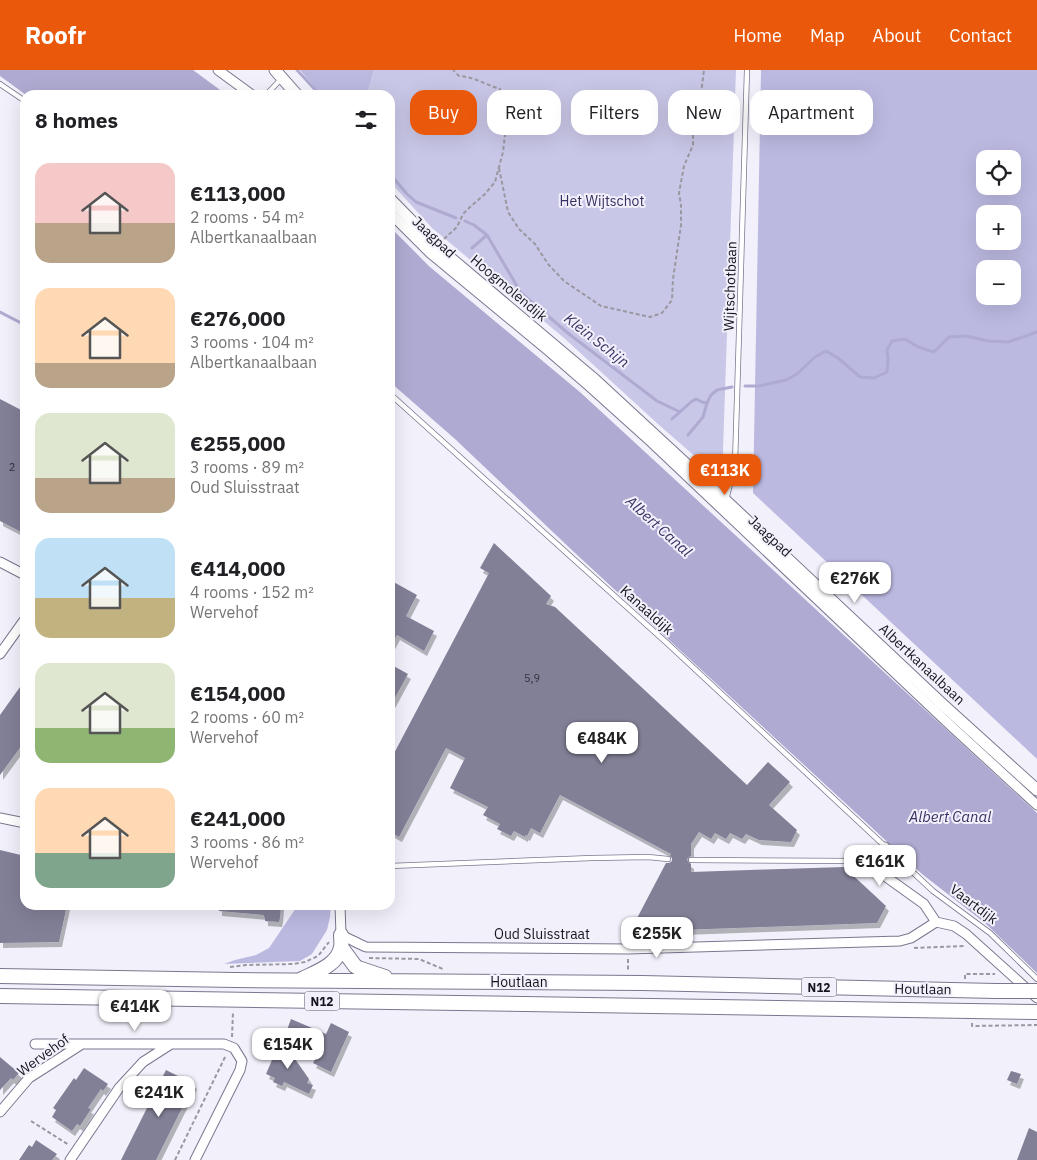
<!DOCTYPE html>
<meta charset="utf-8">
<style>
:root{--surface:#fff;--page:#f2f2f2;--text:#202124;--muted:#757577;--accent:#ea580c}
body{margin:0;font-family:"IBM Plex Sans",sans-serif;background:var(--page);color:var(--text);height:100vh;display:flex;flex-direction:column;font-size:19px;white-space:nowrap}
*{box-sizing:border-box;margin:0}
p{font-size:16px;color:var(--muted)}
.icon{flex:none;width:28px;height:28px;fill:none;stroke:currentColor;stroke-width:2;stroke-linecap:round;stroke-linejoin:round}
.map{position:relative;flex:1;overflow:hidden}
.sheet{position:absolute;left:20px;top:20px;width:375px;height:820px;display:flex;flex-direction:column;background:var(--surface);border-radius:15px;box-shadow:0 5px 20px #0002}
.sheet>*{flex:none}
.guide{position:absolute;left:410px;top:20px;width:475px;height:45px;display:flex;gap:10px}
.fabs{position:absolute;left:976px;top:80px;display:grid;gap:10px}
.fabs a{display:grid;place-items:center;width:45px;height:45px;border-radius:10px;background:var(--surface);box-shadow:0 5px 20px #0002;font-size:25px}
.price{position:absolute;translate:-50% -42px;padding:0 11px;border-radius:10px;background:#fff;color:#222;font-size:16px;line-height:32px;filter:drop-shadow(0 1px 2px #0008)}
.price::after{content:'';position:absolute;left:50%;top:30px;width:15px;height:11px;margin-left:-8px;background:inherit;clip-path:polygon(0 0,100% 0,50% 100%)}
.price.on{background:var(--accent);color:#fff}
ul{padding:0;list-style:none}
li{display:flex;align-items:center;gap:15px;height:125px;padding:0 15px}
li span{display:grid;place-items:center;flex:none;width:140px;height:100px;border-radius:15px;color:#555}
li>.icon{margin-inline-start:auto}
span .icon{width:60px;height:60px;fill:#fffc;stroke-width:1}
li b{font-size:21px}
h2{display:flex;justify-content:space-between;align-items:center;height:60px;padding:0 15px;font-size:21px}
.chip{padding:0 18px;border-radius:15px;background:var(--surface);box-shadow:0 5px 20px #0002;font-size:18px;line-height:45px}
.chip.on{background:var(--accent);color:#fff}
header{display:flex;align-items:center;gap:30px;box-sizing:border-box;height:70px;padding:0 25px;background:var(--accent);color:#fff}
header strong{font-size:24px}
nav{display:flex;gap:28px;margin-inline-start:auto;font-size:18px}
.map>svg:first-child{display:block}
</style>
<header>
<strong>Roofr</strong>
<nav><a>Home</a><a>Map</a><a>About</a><a>Contact</a></nav>
</header>
<div class="map">
<svg width="1037" height="1090" viewBox="0 0 1037 1090">
<defs>
<filter id="shadow"><feDropShadow dx="3" dy="5" stdDeviation="0" flood-color="#0004"/></filter>
</defs>
<rect width="100%" height="100%" fill="#f2f1fb"/>
<!-- green -->
<path fill="#c9c7e7" d="M374 0H736L722 410 659 355 564 268 432 158 390 112V25H367Z"/>
<!-- forest -->
<path fill="#bcb9e1" fill-rule="evenodd" d="M300 0H374L367 25H321Z
M761 0H1037V689L753 423ZM985 89H1012V116H985ZM985 144H1012V171H985ZM985 199H1012V226H985Z
M298 835H331L330 847 327 860 312 884 300 891 224 894 235 890 256 885 269 878Z"/>
<!-- water -->
<path fill="#aeaad1" d="M0 0H193L227 25H26L0 6Z
M390 157 430 197 581 323 1037 743V903L985 853 922 804 575 483 455 369 390 312Z"/>
<g fill="none" stroke-linecap="round" stroke-linejoin="round">
<!-- stream -->
<path stroke="#aeaad1" stroke-width="3" d="M297 0 320 25
M390 104 407 124 416 132 456 148
M465 151 474 155 487 165
M472 178 487 165 521 223 569 264 640 318 657 331 680 342
M0 242 25 255
M745 316H759L786 310 797 304 815 287 826 281 838 288 860 307 874 308 887 302 888 289 887 280 892 271 905 269 918 277 934 282 949 267 966 266 988 271 1008 272 1026 266 1037 262
M672 349 691 332 696 329 702 332 707 333
M688 365 703 347 707 333 711 325 717 320 732 317"/>
</g>
<!-- building -->
<path fill="#828097" filter="url(#shadow)" d="M0 329 25 342V464L0 451Z
M494 473 551 526 546 534 555 537 747 715 768 692 790 712 769 735 797 760 791 772 759 770 746 764 742 769 730 763 726 769 715 763 711 769 699 762 691 774V786L689 787 687 789 688 792 691 794V802L844 797 886 836 877 853 652 861 635 852 666 793H669L672 791V788L670 786 671 784 560 725 540 763 531 758 527 766 525 765V767L514 761 511 766 497 759 500 754 483 745 488 737 450 718 465 688 446 678 399 767 390 762V691L489 503 480 498Z
M390 510 417 525 406 546 434 561 424 581 397 565 390 578Z
M390 594 408 604 390 637Z
M25 610V671L0 705V645Z
M0 780 25 786V835H67L59 872 0 873Z
M219 835H281L280 848 279 852 265 851V847H264V845L219 841Z
M291 949 326 964 331 953 349 962 331 1002 313 993 318 984 284 968Z
M281 969 309 1009 307 1013 313 1015 309 1024 284 1012 282 1016 273 1012 275 1008 266 1004Z
M0 987 19 1003 13 1010 11 1008 0 1020Z
M84 998 108 1014 103 1021 101 1019 88 1038 91 1039 80 1056 77 1054 72 1061 52 1047 56 1040 53 1038 74 1008 76 1010Z
M166 1000 194 1014 156 1090H121Z
M1011 1001 1021 1004 1017 1014 1007 1010Z
M1029 1058 1037 1062V1090H1017Z
M36 1070 57 1084 52 1090H19L29 1075 32 1077Z"/>
<g fill="none" stroke-linecap="round" stroke-linejoin="round">
<!-- service casing -->
<g stroke="#79778e" stroke-width="6">
<path id="service" d="M0 14 25 31
M266 25 282 8
M390 324 668 574 933 821 990 863 1037 909
M726 430 735 394 747 0
M691 790 856 791 871 796
M390 796 592 788 648 787 668 789"/>
</g>
<!-- minor casing -->
<g stroke="#79778e" stroke-width="11">
<path id="minor" d="M218 0 252 25
M390 143 430 183 551 283 589 316 651 372 950 655 1037 735
M0 492 25 505
M0 584 25 549
M0 748 25 753
M885 777 871 796 924 834 936 852
M340 835 341 865C350 869 357 873 366 877L628 879 900 871 911 868 936 852 954 856 966 864 1037 928
M35 974H224L234 978 242 991 240 1000 195 1090
M0 1042 29 1008 82 974
M70 1090 119 1018 143 992 171 974"/>
</g>
<!-- tertiary casing -->
<g stroke="#79778e" stroke-width="13">
<path id="tertiary" d="M275 0 297 25
M390 129 436 176 455 192 595 310 726 431 942 634 1037 720"/>
</g>
<!-- primary casing -->
<g stroke="#79778e" stroke-width="16">
<path id="primary" d="M341 877 355 896 358 898 385 907
M0 906 236 910 642 913 996 921
M302 909C316 902 338 895 341 877 342 873 341 869 341 865
M0 926 1037 942"/>
</g>
<!-- path -->
<path stroke="#9998a1" stroke-width="2" stroke-dasharray="4 2.5" stroke-linecap="butt" d="M499 98 508 142 519 159 535 174 548 194 564 211 601 236 650 247 662 243 672 230 673 209 681 155V135L679 123 684 96 693 75V56L697 43 701 24 704 0
M444 169 457 157 463 144 469 138 485 124 495 112 503 82 505 65 503 33 500 19C486 15 475 7 459 6L453 0
M914 878 966 876
M369 888 419 889 443 899
M628 889V902
M230 897 246 895 293 894 305 892 318 886 329 872
M965 909V904H995
M972 953V956L1037 955
M232 967 233 942
M31 1051 69 1075
M175 1090 226 985"/>
<!-- service -->
<use href="#service" stroke="#fff" stroke-width="4.5"/>
<!-- minor -->
<use href="#minor" stroke="#fff" stroke-width="9"/>
<!-- tertiary -->
<use href="#tertiary" stroke="#fff" stroke-width="11"/>
<!-- primary -->
<use href="#primary" stroke="#fff" stroke-width="14"/>
<!-- primary-bridge casing -->
<g stroke="#79778e" stroke-width="16" stroke-linecap="butt">
<path id="primary-bridge" d="M996 921H1037"/>
</g>
<!-- primary-bridge -->
<use href="#primary-bridge" stroke="#fff" stroke-width="14"/>
</g>
<g text-anchor="middle" dominant-baseline="central" stroke-width="4" stroke-linejoin="round" paint-order="stroke">
<!-- number labels -->
<g font-size="11" fill="#31303c">
<text x="12" y="397">2</text>
<text x="532" y="608">5,9</text>
</g>
<!-- shield labels -->
<g fill="#f2f1fb" stroke="#585760" stroke-width="1">
<rect x="801.5" y="907.5" width="35" height="19" rx="4"/>
<rect x="304.5" y="921.5" width="35" height="19" rx="4"/>
</g>
<g font-size="12" font-weight="bold" fill="#16151d">
<text x="819" y="917">N12</text>
<text x="322" y="931">N12</text>
</g>
<!-- park labels -->
<g font-size="14" fill="#382f62" stroke="#f2f1fb">
<text x="602" y="131">Het Wijtschot</text>
</g>
<!-- street labels -->
<g font-size="14" fill="#16151d" stroke="#f2f1fb">
<text transform="translate(434 167) rotate(43)">Jaagpad</text>
<text transform="translate(730 216) rotate(-88)">Wijtschotbaan</text>
<text transform="translate(509 218) rotate(40)">Hoogmolendijk</text>
<text transform="translate(770 466) rotate(43)">Jaagpad</text>
<text transform="translate(647 540) rotate(42)">Kanaaldijk</text>
<text transform="translate(922 594) rotate(43)">Albertkanaalbaan</text>
<text transform="translate(974 834) rotate(37)">Vaartdijk</text>
<text x="542" y="864">Oud Sluisstraat</text>
<text x="519" y="912">Houtlaan</text>
<text transform="translate(923 919) rotate(1)">Houtlaan</text>
<text transform="translate(43 985) rotate(-36)">Wervehof</text>
</g>
<!-- water labels -->
<g font-size="15" font-style="italic" fill="#393163" stroke="#f2f1fb">
<text transform="translate(597 270) rotate(38)">Klein Schijn</text>
<text transform="translate(659 456) rotate(42)">Albert Canal</text>
<text x="950" y="746">Albert Canal</text>
</g>
</g>
</svg>
<div class="fabs">
<a><svg class="icon" aria-label="locate" viewBox="0 0 24 24"><circle cx="12" cy="12" r="6"/><path d="M12 2v4M12 18v4M2 12h4M18 12h4"/></svg></a>
<a>+</a>
<a>−</a>
</div>
<b class="price on" style="left:725px;top:426px">€113K</b>
<b class="price" style="left:855px;top:534px">€276K</b>
<b class="price" style="left:602px;top:694px">€484K</b>
<b class="price" style="left:880px;top:817px">€161K</b>
<b class="price" style="left:657px;top:889px">€255K</b>
<b class="price" style="left:135px;top:962px">€414K</b>
<b class="price" style="left:288px;top:1000px">€154K</b>
<b class="price" style="left:159px;top:1048px">€241K</b>
<div class="guide">
<a class="chip on">Buy</a>
<a class="chip">Rent</a>
<a class="chip">Filters</a>
<a class="chip">New</a>
<a class="chip">Apartment</a>
</div>
<section class="sheet">
<h2>8 homes<svg class="icon" aria-label="filters" viewBox="0 0 24 24"><path d="M4 7h16M4 17h16"/><circle cx="9" cy="7" r="2"/><circle cx="15" cy="17" r="2"/></svg></h2>
<ul>
<li><span style="background:linear-gradient(#f6c9c9 60%,#b9a48a 0)"><svg class="icon" aria-label="home" viewBox="0 0 24 24"><path d="M3 11l9-7 9 7M6 9v11h12V9"/></svg></span><div><b>€113,000</b><p>2 rooms · 54 m²</p><p>Albertkanaalbaan</p></div></li>
<li><span style="background:linear-gradient(#ffd9b3 75%,#b9a48a 0)"><svg class="icon" aria-label="home" viewBox="0 0 24 24"><path d="M3 11l9-7 9 7M6 9v11h12V9"/></svg></span><div><b>€276,000</b><p>3 rooms · 104 m²</p><p>Albertkanaalbaan</p></div></li>
<li><span style="background:linear-gradient(#dfe7d0 65%,#b9a48a 0)"><svg class="icon" aria-label="home" viewBox="0 0 24 24"><path d="M3 11l9-7 9 7M6 9v11h12V9"/></svg></span><div><b>€255,000</b><p>3 rooms · 89 m²</p><p>Oud Sluisstraat</p></div></li>
<li><span style="background:linear-gradient(#bfe0f5 60%,#c2b280 0)"><svg class="icon" aria-label="home" viewBox="0 0 24 24"><path d="M3 11l9-7 9 7M6 9v11h12V9"/></svg></span><div><b>€414,000</b><p>4 rooms · 152 m²</p><p>Wervehof</p></div></li>
<li><span style="background:linear-gradient(#dfe7d0 65%,#8fb573 0)"><svg class="icon" aria-label="home" viewBox="0 0 24 24"><path d="M3 11l9-7 9 7M6 9v11h12V9"/></svg></span><div><b>€154,000</b><p>2 rooms · 60 m²</p><p>Wervehof</p></div></li>
<li><span style="background:linear-gradient(#ffd9b3 65%,#7fa58c 0)"><svg class="icon" aria-label="home" viewBox="0 0 24 24"><path d="M3 11l9-7 9 7M6 9v11h12V9"/></svg></span><div><b>€241,000</b><p>3 rooms · 86 m²</p><p>Wervehof</p></div></li>
</ul>
</section>
</div>
